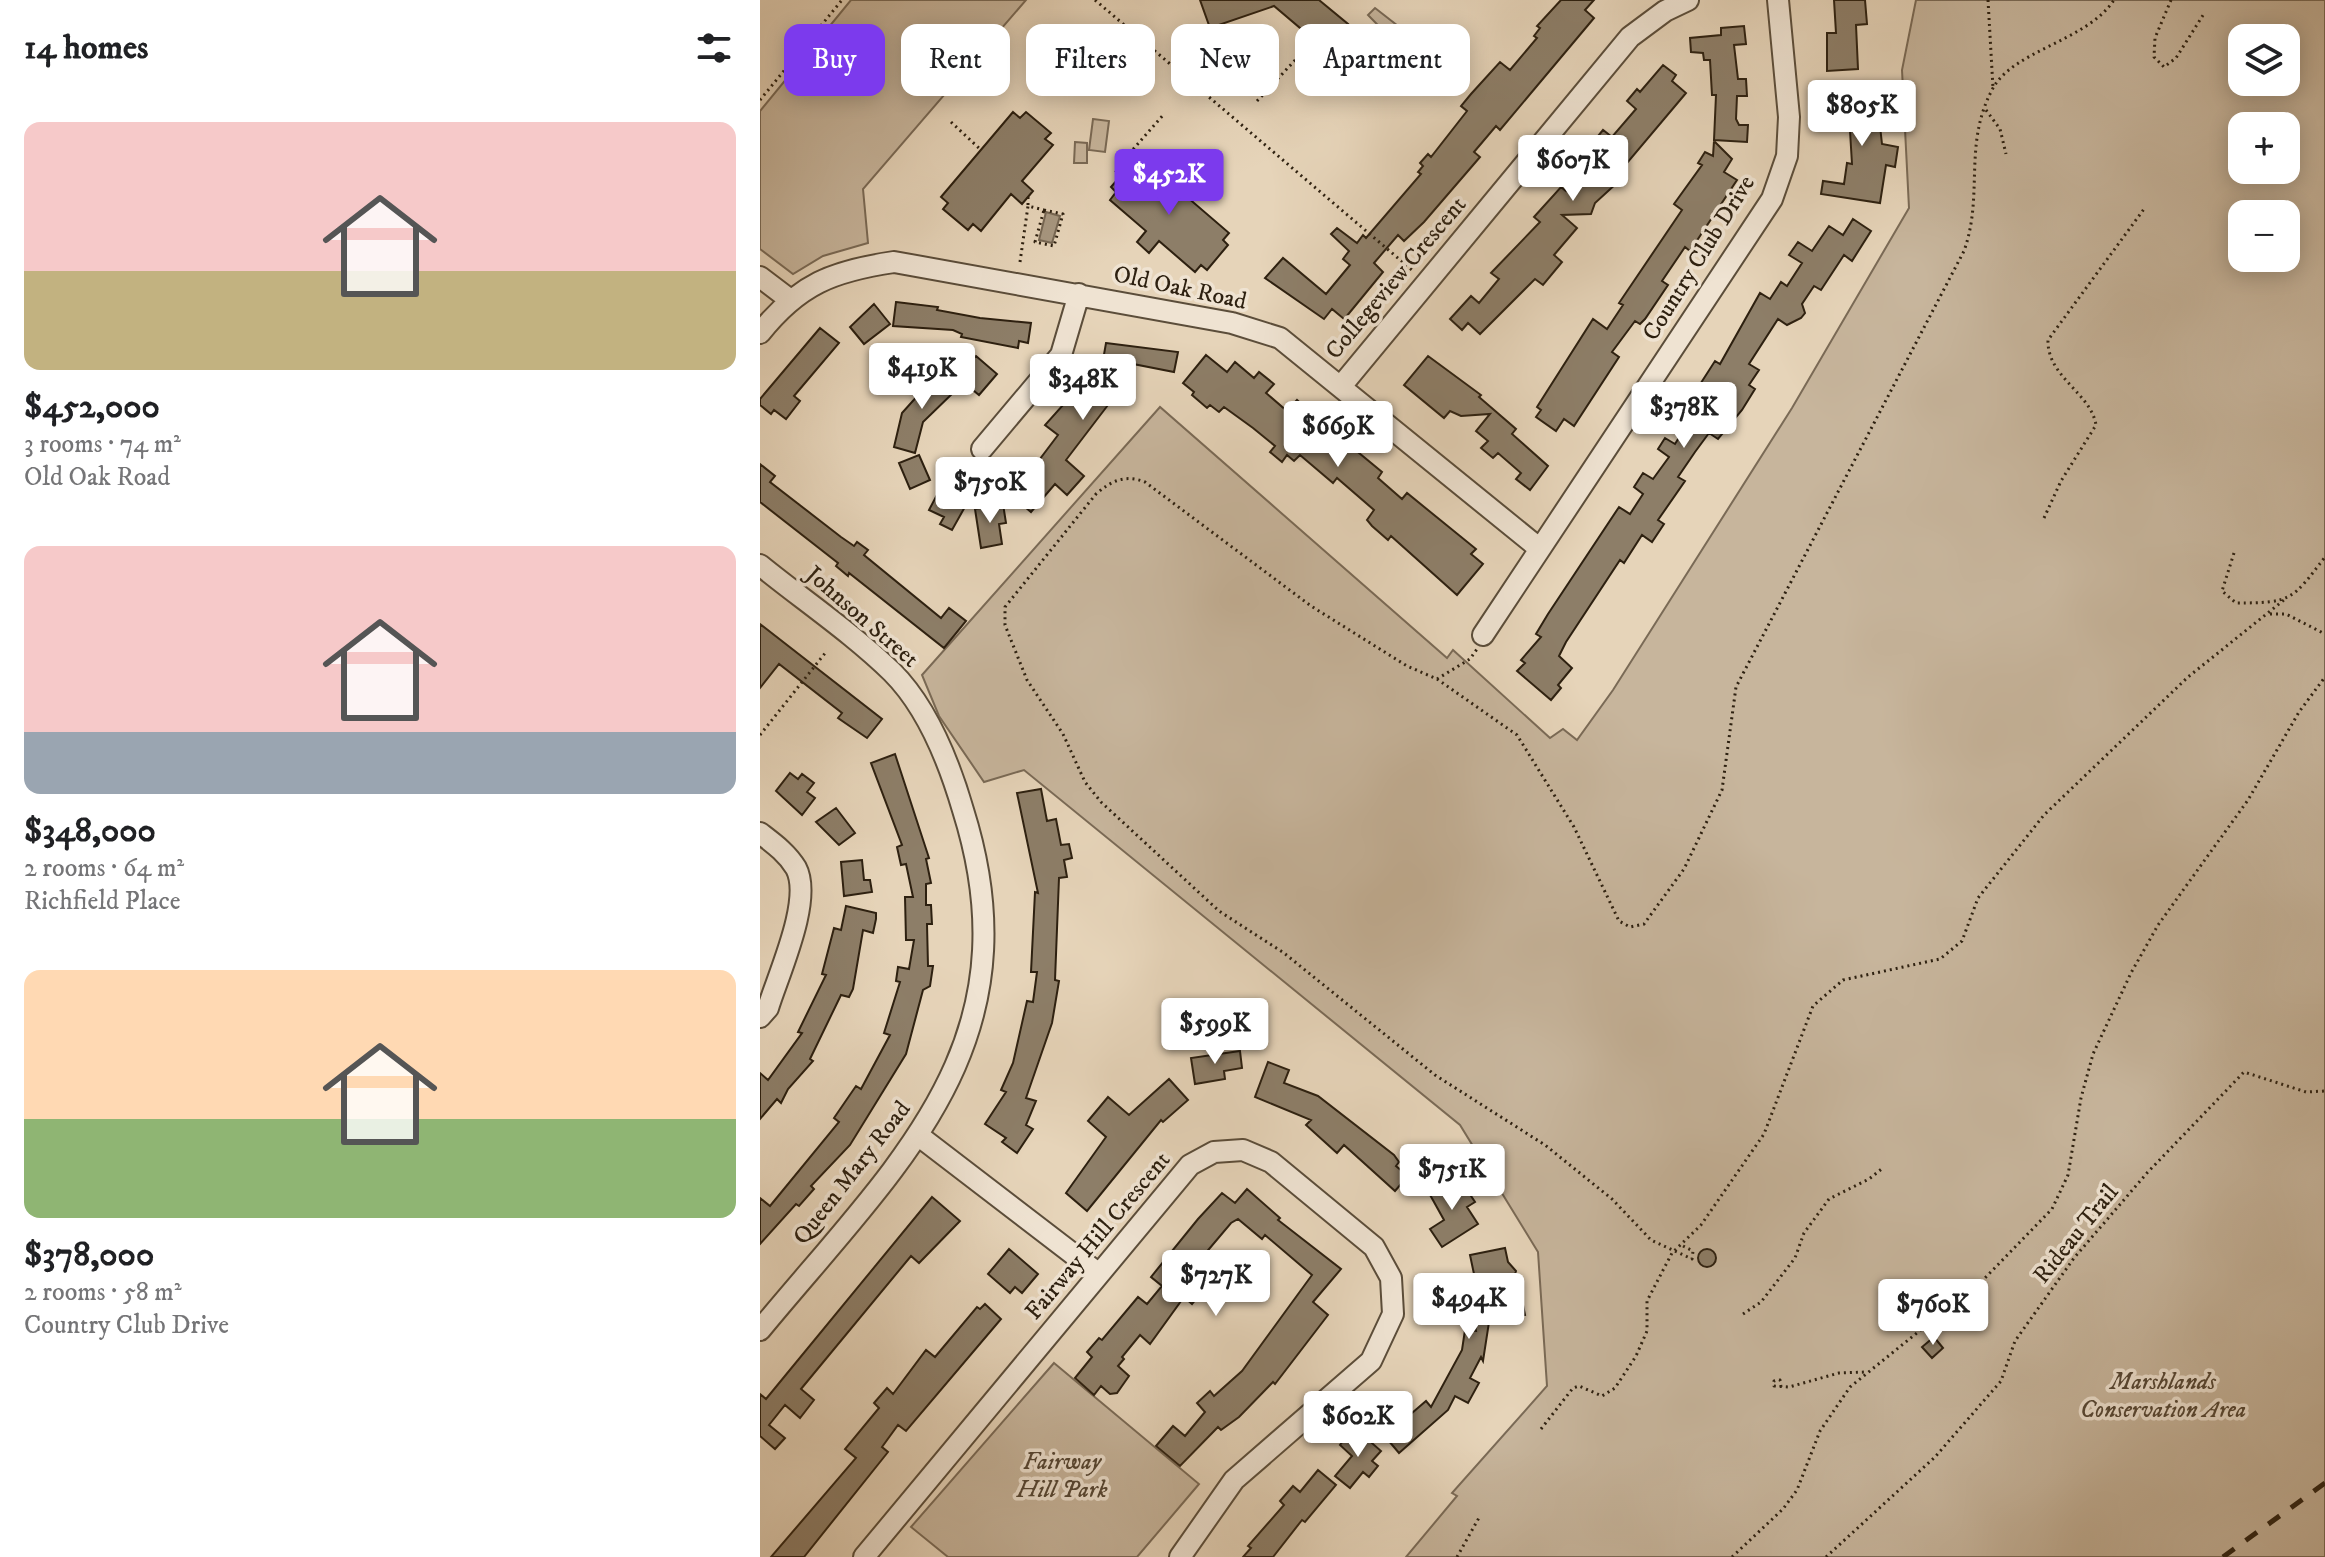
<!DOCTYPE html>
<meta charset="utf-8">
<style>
:root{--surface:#fff;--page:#f2f2f2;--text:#202124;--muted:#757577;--accent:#7c3aed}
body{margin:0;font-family:"IM FELL DW Pica",serif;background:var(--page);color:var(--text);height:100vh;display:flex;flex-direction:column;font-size:30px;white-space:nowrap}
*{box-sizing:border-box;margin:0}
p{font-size:26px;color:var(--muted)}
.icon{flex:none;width:44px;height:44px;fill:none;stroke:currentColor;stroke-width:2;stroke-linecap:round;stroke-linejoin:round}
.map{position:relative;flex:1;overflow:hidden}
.panel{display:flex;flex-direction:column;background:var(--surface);width:760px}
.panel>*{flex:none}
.banner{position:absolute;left:24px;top:24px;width:760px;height:72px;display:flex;gap:16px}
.controls{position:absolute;left:1468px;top:24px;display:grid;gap:16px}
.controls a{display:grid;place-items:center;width:72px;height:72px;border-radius:16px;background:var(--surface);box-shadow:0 4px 20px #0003;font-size:40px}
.price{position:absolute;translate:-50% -68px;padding:0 18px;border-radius:8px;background:#fff;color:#222;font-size:26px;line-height:52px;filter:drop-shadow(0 2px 4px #0008)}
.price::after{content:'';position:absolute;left:50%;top:48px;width:24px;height:18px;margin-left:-12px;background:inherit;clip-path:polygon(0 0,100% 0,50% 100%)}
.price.current{background:var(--accent);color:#fff}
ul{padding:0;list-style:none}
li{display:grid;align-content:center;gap:16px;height:424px;padding:0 24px}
li span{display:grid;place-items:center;height:248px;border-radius:16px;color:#555}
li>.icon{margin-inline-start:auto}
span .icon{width:144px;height:144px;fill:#fffc;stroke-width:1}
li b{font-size:34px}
h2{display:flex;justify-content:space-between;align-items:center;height:96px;padding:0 24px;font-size:34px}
.tag{padding:0 28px;border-radius:16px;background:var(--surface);box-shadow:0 4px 20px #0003;font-size:28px;line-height:72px}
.tag.current{background:var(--accent);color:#fff}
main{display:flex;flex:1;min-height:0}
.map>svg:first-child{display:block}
</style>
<main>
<section class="panel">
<h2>14 homes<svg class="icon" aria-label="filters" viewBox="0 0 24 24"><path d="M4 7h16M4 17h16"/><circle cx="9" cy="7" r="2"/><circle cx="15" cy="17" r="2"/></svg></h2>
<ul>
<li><span style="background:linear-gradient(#f6c9c9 60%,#c2b280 0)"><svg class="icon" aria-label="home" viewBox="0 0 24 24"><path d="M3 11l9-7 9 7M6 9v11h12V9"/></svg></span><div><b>$452,000</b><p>3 rooms · 74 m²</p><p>Old Oak Road</p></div></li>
<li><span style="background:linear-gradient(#f6c9c9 75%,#9aa5b1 0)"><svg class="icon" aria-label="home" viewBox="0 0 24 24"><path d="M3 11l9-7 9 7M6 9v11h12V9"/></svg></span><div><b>$348,000</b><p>2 rooms · 64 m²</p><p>Richfield Place</p></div></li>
<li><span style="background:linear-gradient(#ffd9b3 60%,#8fb573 0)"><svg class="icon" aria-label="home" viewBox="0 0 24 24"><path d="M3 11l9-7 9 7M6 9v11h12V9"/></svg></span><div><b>$378,000</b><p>2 rooms · 58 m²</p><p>Country Club Drive</p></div></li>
</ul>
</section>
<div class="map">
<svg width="1565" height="1557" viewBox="0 0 1565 1557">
<rect width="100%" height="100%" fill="#e6d4b9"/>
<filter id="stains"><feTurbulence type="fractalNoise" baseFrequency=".0025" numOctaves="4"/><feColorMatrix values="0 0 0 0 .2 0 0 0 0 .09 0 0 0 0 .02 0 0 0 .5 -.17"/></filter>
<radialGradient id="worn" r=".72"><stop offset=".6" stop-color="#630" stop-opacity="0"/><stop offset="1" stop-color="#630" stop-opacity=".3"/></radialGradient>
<!-- green -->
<path fill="#c7b59c" stroke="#7a6a56" stroke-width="2" fill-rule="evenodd" d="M91 0H266L103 189 108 243 63 256 33 274 0 249V111Z
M1156 0H1565V1557H646L697 1496 692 1493 787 1386 778 1252 700 1125 264 770 224 782 179 716 162 675 400 407 687 658 693 650 790 738 803 729 817 740 853 690 1032 408 1149 208 1142 70ZM1482 38H1526V82H1482ZM1482 126H1526V170H1482ZM1482 214H1526V258H1482Z
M615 8 656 40 647 55 608 15Z
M333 119 349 121 345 152 329 150Z
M315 142 327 143V163H314Z
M294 1363 439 1484 377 1557H188L151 1527Z"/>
<!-- water -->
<path fill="#a79780" stroke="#766753" stroke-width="2" d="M286 212 300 216 292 243 279 240Z"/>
<!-- building -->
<path fill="#8d7e68" stroke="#2d2010" stroke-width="2" d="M440 0H559L588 24 566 50 514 6 450 28Z
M801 0H834L825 10 834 18 740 130 736 126 714 152 720 157 664 222 644 241 638 235 614 263 623 272 586 317 584 319 572 309 564 319 505 278 523 258 566 294 590 265 583 259 589 251 571 234 577 228 597 243 603 235 606 238 661 174 658 172 663 166 660 163 668 154 671 157 707 111 701 106 711 94 740 62 750 70 777 38 774 36 780 28 777 26Z
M1074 0H1105L1107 24 1096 25 1098 69 1067 71V33H1076Z
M984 26 986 44 974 45 978 79H986L987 96H977L976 119 979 125H988L987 142 954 140 956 95H952L950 60H944L943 53 931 52 930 38 961 35V28Z
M903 65 916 75 912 81 926 93 861 170 855 178 859 181 835 203 831 214 802 215 817 228 794 255 802 262 783 285 775 279 720 334 708 323 702 330 690 319 711 296 719 303 739 279 731 273 780 222 774 217 801 187 806 191 829 164 824 159 837 144 834 141 843 130 852 137 876 109 867 101 877 89 880 92Z
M1116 90 1122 144 1138 147 1135 167 1126 165 1120 203 1061 194 1063 181 1084 184 1087 163 1092 164 1089 114 1070 115 1069 94Z
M253 112 260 118 266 112 291 133 285 139 293 145 262 181 273 191 262 204 251 194 221 231 213 224 208 230 183 209 188 203 181 197Z
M954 141 972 159 964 172 977 180 930 251 925 247 902 281 908 285 885 319 880 324 875 321 852 352 859 357 814 426 804 419 796 431 776 417 781 410 777 407 833 319 847 329 863 305 859 303 922 210 914 204 942 165 938 163 945 152 953 156Z
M384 160 469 233 463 240 468 245 447 270 441 265 435 272 399 241 389 253 377 242 386 231 350 200 356 192 351 187 372 163 378 168Z
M1093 219 1111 231 1092 261 1084 255 1061 290 1054 286 1042 304 1045 313 1041 318 1027 325 1018 319 989 364 999 370 989 385 995 389 982 410 958 439 949 433 935 452 918 477 925 481 898 520 904 524 892 542 882 535 864 563 860 560 806 642 799 656 812 668 798 685 801 688 791 700 757 671 765 663 761 660 781 637 776 634 788 614 859 507 870 514 883 494 874 487 883 473 893 479 909 457 898 449 905 438 915 444 930 420 921 414 955 361 960 364 1000 293 1010 299 1021 282 1027 286 1042 263 1029 255 1038 242 1052 251 1069 226 1083 235Z
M136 302 178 307 177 310 220 318 271 323 268 343 259 341 258 348 201 337 202 334 193 330 133 326Z
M114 304 130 324 104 344 90 327Z
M60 328 79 343 34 396 40 401 26 419 14 410 11 414 0 405V399Z
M346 343 418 352 414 372 373 364 372 368 364 367 363 375 354 373 338 396 348 405 306 460 324 476 307 495 295 484 271 512 252 496 298 435 285 425 330 375 339 383Z
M446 355 467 372 475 362 494 378 499 372 514 384 506 393 527 411 537 400 550 412 538 427 557 443 564 435 577 445 582 439 622 472 618 478 642 499 647 493 716 549 711 554 723 564 697 595 631 536 628 540 612 526 607 520 614 510 577 478 573 483 540 455 534 461 527 455 522 462 510 452 515 446 493 428 464 407 459 412 450 405 447 408 432 395 434 392 423 383Z
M216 356 237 374 219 395 202 381 212 370 207 365Z
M668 356 721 395 719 397 756 429 752 434 788 466 770 490 756 479 761 473 738 453 733 458 721 448 728 441 716 431 730 414 701 416 690 411 684 418 644 385Z
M172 368 196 390 163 422 155 453 134 447 142 413 169 383 164 378Z
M159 455 170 480 150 489 139 463Z
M0 464 15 476 10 482 81 537 94 546 97 542 108 550 104 555 181 618 189 608 206 621 184 648 89 573 88 576 76 566 78 563 0 502Z
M179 491 206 505 192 530 180 524 184 517 169 510Z
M243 504 246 523 239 524 242 544 221 548 215 509Z
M0 624 122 719 107 738 78 718 82 713 19 664 0 688Z
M135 754 169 858 166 859 171 883 166 884V905H171L172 924H167L168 966H173L170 986 163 990 146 1054 90 1145 51 1186 54 1189 39 1206 36 1204 0 1244V1198L10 1206 79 1122 74 1118 96 1086 101 1089 130 1035 124 1033 140 982 136 981 138 967 149 969 154 940H146L145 897H153L146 864 141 865 137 847 142 845 111 763Z
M30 773 38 779 42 774 54 783 47 792 55 798 42 815 16 791Z
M281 789 287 821 296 819 301 845 309 844 312 858 304 860 307 877 299 878 295 980 299 981 292 1023 266 1098 276 1101 266 1125 273 1129 257 1153 242 1142 246 1138 225 1124 246 1092 241 1090 253 1063 267 1001 273 1002 277 972H271L275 892 278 893 257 793Z
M76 808 95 833 79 845 56 822Z
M102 860 104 880H110L112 892 84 896 81 862Z
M86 906 116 913V919L113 933 103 930 93 989 89 997 81 995 50 1059 53 1061 28 1089 21 1103 17 1099 0 1119V1073L8 1080 42 1033 38 1032 66 975 62 974 74 928 81 930Z
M480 1051 482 1068 464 1071 465 1079 435 1084 431 1058Z
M508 1062 529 1070 524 1083 558 1096 634 1155 639 1162 636 1166 648 1176 635 1191 584 1145 577 1153 546 1125 551 1120 495 1097Z
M409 1079 428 1100 403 1122 401 1120 327 1211 306 1193 346 1137 328 1121 348 1097 369 1115Z
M690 1179 696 1189 703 1184 715 1202 707 1207 718 1224 682 1247 670 1229 684 1220 669 1193Z
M487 1189 520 1218 518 1220 581 1269 553 1302 568 1315 515 1384 513 1382 479 1417 461 1430 458 1427 420 1466 396 1446 413 1426 425 1436 445 1412 437 1403 450 1391 454 1396 482 1371 552 1275 505 1235 502 1239 478 1219 471 1223 444 1255 460 1269 432 1304 424 1297 390 1344 380 1335 362 1357 364 1359 358 1366 369 1376 357 1393 350 1394 341 1386 334 1395 315 1378 332 1357 327 1352 339 1338 342 1340 378 1297 387 1304 402 1286 391 1277 438 1219 462 1193 475 1203Z
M172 1197 200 1221 159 1263 151 1256 41 1389 54 1400 40 1418 25 1405 9 1425 25 1438 15 1449 0 1436V1394L6 1399Z
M745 1248 748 1262 756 1271 751 1286 762 1300 765 1315 729 1322 723 1361 721 1357 710 1378 719 1383 708 1403 695 1396 688 1410 639 1453 628 1440 641 1428 638 1425 666 1401 671 1407 702 1350 705 1330 716 1331 709 1297 718 1293 710 1255Z
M938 1258a9 9 0 1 1 18 0a9 9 0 1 1-18 0Z
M249 1249 278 1274 262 1293 255 1287 250 1293 228 1274Z
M225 1304 241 1319 146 1431 138 1425 122 1447 128 1452 44 1557H11L96 1458 85 1449 119 1408 114 1403 127 1388 133 1394 166 1350 175 1357 217 1307 220 1309Z
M1174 1337 1183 1348 1172 1358 1162 1347Z
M591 1431 601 1439 604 1436 621 1451 612 1461 618 1466 609 1477 603 1472 590 1488 575 1476 592 1456 580 1445Z
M558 1470 576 1485 545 1522 542 1520 513 1557H483L491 1548 488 1546 524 1505 520 1501 533 1486 540 1492Z"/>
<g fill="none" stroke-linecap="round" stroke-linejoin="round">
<!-- minor casing -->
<g stroke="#5b4d3a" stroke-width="24">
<path id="minor" d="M0 277 29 299
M0 333C39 284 73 271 134 262L472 323 520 338 780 549
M582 385 870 37 905 11 928 0
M222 449 301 355 319 294
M0 565C43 600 92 633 132 672 168 708 189 762 203 810 277 1045 137 1164 0 1330
M723 635 1012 199 1027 156 1029 117 1018 0
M0 833C13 843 27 853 36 868 53 900 18 975 8 1008L0 1017
M159 1136 339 1274
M104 1557 430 1165 454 1152 483 1150 511 1162 614 1247 631 1278 633 1314 611 1361 474 1480 420 1557"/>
</g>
<!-- path -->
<path stroke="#2d2010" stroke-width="3" stroke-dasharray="2 4" stroke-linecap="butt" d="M335 0 652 270
M1228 0 1233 88
M1411 0 1395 38 1394 57 1404 67 1416 58 1445 12
M0 100 82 0
M497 101 552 42
M1226 110 1240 129 1246 154
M191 122 221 150
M361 176 355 170 404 114
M268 197V206
M284 210 303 214 294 246 275 242Z
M260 262 268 206 284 210
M1284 518 1301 481 1336 425C1331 393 1287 377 1288 340L1384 209
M1474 553 1462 591 1476 603C1532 603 1532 600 1565 557
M1510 614H1526L1565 634
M677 679 710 659 717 649
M0 735 66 652
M923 1246 933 1251 932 1259 891 1240 852 1199 785 1145 675 1075 524 953 459 911 341 802 325 782 303 734 267 680 245 625V607L336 494C351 481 365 474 385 482L551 606 647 666 677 679 757 735 814 827 859 921 870 927 884 924 924 869 962 790 976 687 1204 251C1224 195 1203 145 1232 90 1252 50 1326 42 1354 0
M983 1314 1001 1302 1035 1258 1044 1233 1069 1199 1109 1179 1124 1167
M1021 1387 1020 1380 1014 1381V1386L1029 1387 1079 1373 1106 1372
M781 1429 813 1388 819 1386 842 1396 855 1388 876 1356 887 1331V1301L912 1253 941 1225 1004 1134 1053 1006 1083 980 1180 959 1202 941 1218 898 1284 815 1428 677 1524 600
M697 1557 720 1516
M972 1557 1023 1509 1037 1490 1060 1431 1090 1387 1225 1278 1292 1209 1308 1175 1321 1098 1333 1054 1371 973 1398 925 1488 800 1539 712 1565 677
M1066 1557 1175 1457 1241 1381 1255 1341 1314 1258 1387 1173 1484 1072 1546 1092 1565 1091"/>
<!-- minor -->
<use href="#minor" stroke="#efe3d2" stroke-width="20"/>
<!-- rail -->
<path stroke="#2d2010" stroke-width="5" stroke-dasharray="14 14" stroke-linecap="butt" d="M1463 1557 1565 1483"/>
</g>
<g text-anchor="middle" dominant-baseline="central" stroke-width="7" stroke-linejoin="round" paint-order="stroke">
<!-- street labels -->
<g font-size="24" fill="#2d2010" stroke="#efe3d2">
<text transform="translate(939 258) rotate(-58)">Country Club Drive</text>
<text transform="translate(636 278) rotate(-50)">Collegeview Crescent</text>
<text transform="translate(420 288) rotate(12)">Old Oak Road</text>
<text transform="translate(102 617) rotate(41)">Johnson Street</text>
<text transform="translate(92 1173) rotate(-52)">Queen Mary Road</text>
<text transform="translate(1316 1234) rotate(-51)">Rideau Trail</text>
<text transform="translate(338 1236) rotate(-50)">Fairway Hill Crescent</text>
</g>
<!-- park labels -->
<g font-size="24" font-style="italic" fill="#544533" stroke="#efe3d2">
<text x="1403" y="1382">Marshlands<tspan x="1403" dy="28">Conservation Area</tspan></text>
<text x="302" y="1462">Fairway<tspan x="302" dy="28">Hill Park</tspan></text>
</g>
</g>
<rect width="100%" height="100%" filter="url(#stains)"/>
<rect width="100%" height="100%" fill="url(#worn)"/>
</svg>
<div class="controls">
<a><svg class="icon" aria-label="layers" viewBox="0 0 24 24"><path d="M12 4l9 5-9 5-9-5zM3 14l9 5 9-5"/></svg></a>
<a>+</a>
<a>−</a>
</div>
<b class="price" style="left:1102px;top:148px">$805K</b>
<b class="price" style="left:813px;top:203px">$607K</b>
<b class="price current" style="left:409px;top:217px">$452K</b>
<b class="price" style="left:162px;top:411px">$419K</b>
<b class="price" style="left:323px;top:422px">$348K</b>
<b class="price" style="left:924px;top:450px">$378K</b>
<b class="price" style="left:578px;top:469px">$669K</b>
<b class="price" style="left:230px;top:525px">$750K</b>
<b class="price" style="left:455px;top:1066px">$599K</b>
<b class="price" style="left:692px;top:1212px">$751K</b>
<b class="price" style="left:456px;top:1318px">$727K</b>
<b class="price" style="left:709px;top:1341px">$494K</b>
<b class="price" style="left:1173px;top:1347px">$760K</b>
<b class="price" style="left:598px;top:1459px">$602K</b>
<div class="banner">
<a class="tag current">Buy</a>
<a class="tag">Rent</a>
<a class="tag">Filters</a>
<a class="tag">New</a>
<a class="tag">Apartment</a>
</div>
</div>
</main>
